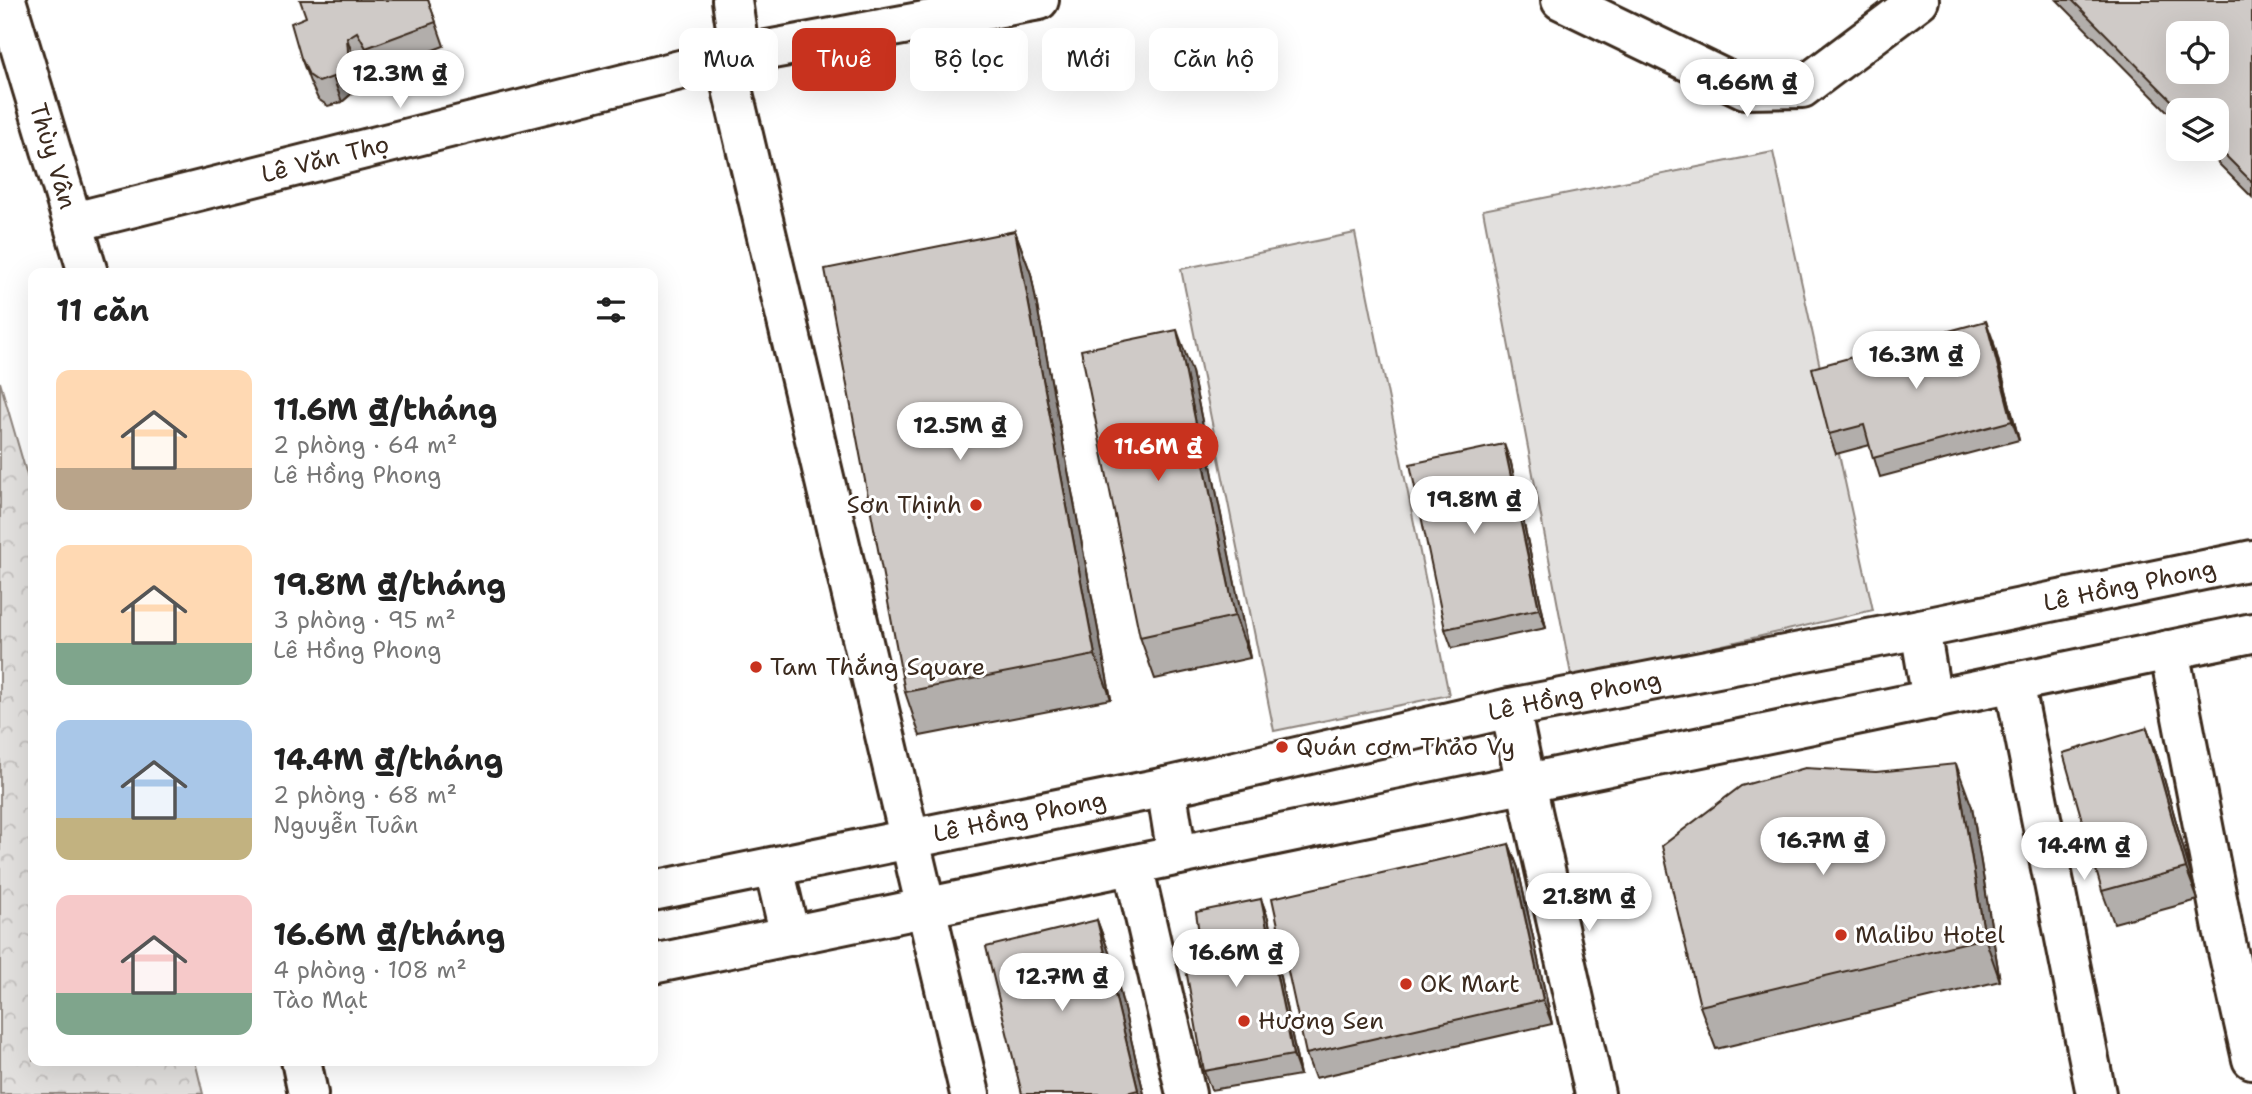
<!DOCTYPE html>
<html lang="vi">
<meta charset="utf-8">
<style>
:root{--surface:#fff;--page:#f2f2f2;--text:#222;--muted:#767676;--accent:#c8321e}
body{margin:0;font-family:"Shantell Sans",sans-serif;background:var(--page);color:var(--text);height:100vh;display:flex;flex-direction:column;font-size:26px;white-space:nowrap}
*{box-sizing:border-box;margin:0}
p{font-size:23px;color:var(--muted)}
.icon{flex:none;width:38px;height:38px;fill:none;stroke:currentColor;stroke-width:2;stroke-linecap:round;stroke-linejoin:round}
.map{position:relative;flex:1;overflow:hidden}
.side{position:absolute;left:28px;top:268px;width:630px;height:798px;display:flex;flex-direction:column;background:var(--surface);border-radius:14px;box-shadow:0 7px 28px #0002}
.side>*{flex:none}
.guide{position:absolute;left:679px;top:28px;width:665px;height:63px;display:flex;gap:14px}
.tools{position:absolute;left:2166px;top:21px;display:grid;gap:14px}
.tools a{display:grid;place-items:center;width:63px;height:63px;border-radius:14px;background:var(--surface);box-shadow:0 7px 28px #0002;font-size:35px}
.price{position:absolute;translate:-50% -60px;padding:0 16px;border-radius:24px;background:#fff;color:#222;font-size:23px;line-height:46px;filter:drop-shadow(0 2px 4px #0008)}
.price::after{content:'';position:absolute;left:50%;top:42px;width:21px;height:16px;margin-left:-10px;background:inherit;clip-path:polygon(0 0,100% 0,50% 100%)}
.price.selected{background:var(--accent);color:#fff}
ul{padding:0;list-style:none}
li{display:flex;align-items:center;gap:21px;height:175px;padding:0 28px}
li span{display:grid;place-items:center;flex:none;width:196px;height:140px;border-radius:14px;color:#555}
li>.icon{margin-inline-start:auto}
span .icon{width:84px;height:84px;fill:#fffc;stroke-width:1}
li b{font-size:30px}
h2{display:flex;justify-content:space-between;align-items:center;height:84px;padding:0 28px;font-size:30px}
.pill{padding:0 24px;border-radius:14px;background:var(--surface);box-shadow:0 7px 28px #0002;font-size:24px;line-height:63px}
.pill.selected{background:var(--accent);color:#fff}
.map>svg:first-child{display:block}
</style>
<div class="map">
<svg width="2252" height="1094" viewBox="0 0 2252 1094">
<defs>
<pattern id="park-crowns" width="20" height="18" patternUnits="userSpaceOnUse" patternTransform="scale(1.75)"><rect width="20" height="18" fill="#e2e0de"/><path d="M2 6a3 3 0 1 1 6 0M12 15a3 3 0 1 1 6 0" fill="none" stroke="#c3c0be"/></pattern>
</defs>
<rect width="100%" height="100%" fill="#fff"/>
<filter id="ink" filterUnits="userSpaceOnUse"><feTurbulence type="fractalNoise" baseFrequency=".0143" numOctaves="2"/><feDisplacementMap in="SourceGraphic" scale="14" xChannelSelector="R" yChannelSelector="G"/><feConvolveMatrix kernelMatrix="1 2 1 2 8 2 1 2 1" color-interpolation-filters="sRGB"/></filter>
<g filter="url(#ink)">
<!-- grass -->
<path fill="#e2e0de" stroke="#8e857e" stroke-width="2" d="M1773 152 1873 610 1572 680 1483 210Z
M1355 233 1449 695 1274 731 1181 269Z"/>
<!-- park -->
<path fill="url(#park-crowns)" stroke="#8e857e" stroke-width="2" d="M0 382 33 496V1060L195 1061 203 1094H0Z"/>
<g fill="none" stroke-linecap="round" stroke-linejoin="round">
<!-- minor casing -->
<g stroke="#3b2a1e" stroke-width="44">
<g id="minor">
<path d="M732 0 740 55"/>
<path d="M1561 0 1745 89 1802 88 1919 0"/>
<path d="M725 59 970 1094"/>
<path id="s1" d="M74 222 740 55 1039 0"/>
<path d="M2169 650 2223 929 2252 1059"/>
<path d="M2014 682 2096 1094"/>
<path d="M1526 784 1595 1094"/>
<path d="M1133 865 1186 1094"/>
</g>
</g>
<!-- major casing -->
<g stroke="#3b2a1e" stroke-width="44">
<g id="major">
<path id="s2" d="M6 0 88 273"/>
<path d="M1920 629 1932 700"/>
<path d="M1510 708 1526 784"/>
<path d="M1166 787 1177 855"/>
<path d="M774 868 790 936"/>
<path id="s3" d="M653 891 1166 787 1510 708 1920 629 2252 560"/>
<path d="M653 964 2252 633"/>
<path d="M301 1060 308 1094"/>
</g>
</g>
<!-- minor -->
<use href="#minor" stroke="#fff" stroke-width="38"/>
<!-- major -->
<use href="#major" stroke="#fff" stroke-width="38"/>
</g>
<!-- wall -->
<path fill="#b2aeab" stroke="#3b2a1e" stroke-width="2" d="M428 0 444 46 375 72 366 56 355 62 358 88 342 102 328 106 318 99 310 82 301 58 306 17Z
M2057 0H2252V197L2204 149H2217V110H2179V123Z
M1015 231 1031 274 1111 699 920 736 905 692Z
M1993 340 2019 440 1880 477 1870 445 1836 454 1829 434Z
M1192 372 1250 658 1155 679 1140 637Z
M1511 463 1546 628 1452 648 1445 629Z
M2147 728 2159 761 2198 900 2114 923 2102 891Z
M1972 807 2000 981 1716 1049 1700 1006Z
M1509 844 1518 868 1552 1024 1315 1078 1306 1054Z
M1261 899 1268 918 1300 1075 1211 1090 1204 1071 1201 947Z
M1097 920 1113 963 1144 1094H1022Z"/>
<!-- shaded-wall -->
<path fill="#918d8b" stroke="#3b2a1e" stroke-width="2" d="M347 38 355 62 358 88 342 102 333 77Z
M1015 231 1031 274 1111 699 1095 655Z
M1986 321 1993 340 2019 440 2012 421Z
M1177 330 1192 372 1250 658 1235 616Z
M1504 444 1511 463 1546 628 1539 609Z
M2147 728 2159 761 2198 900 2186 868Z
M1956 764 1972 807 2000 981 1985 938Z
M1509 844 1518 868 1552 1024 1543 1000Z
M1261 899 1268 918 1300 1075 1293 1055Z
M1097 920 1113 963 1144 1094H1140L1138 1090Z"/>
<!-- building -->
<path fill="#cfcac7" stroke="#3b2a1e" stroke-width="2" fill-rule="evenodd" d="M300 0H428L436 22 366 48 357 32 347 38 349 64 333 77 319 82 309 75 301 58 291 23 306 17Z
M2072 0H2252V182L2217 147V110H2181ZM2179 33H2217V72H2179Z
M1015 231 1095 655 905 692 825 269Z
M1986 321 2012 421 1873 458 1864 425 1829 434 1812 368Z
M1177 330 1235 616 1140 637 1081 350Z
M1504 444 1539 609 1445 629 1410 464Z
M2147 728 2186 868 2102 891 2063 753Z
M1956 764 1985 938 1700 1006 1662 846 1741 786 1805 768 1876 772Z
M1509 844 1543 1000 1306 1054 1272 898Z
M1261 899 1293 1055 1204 1071 1182 947H1201L1196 912Z
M1097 920 1138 1090 1123 1094H1022L986 947Z"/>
</g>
<!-- markers -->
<g fill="#c8321e" stroke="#fff" stroke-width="2.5">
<circle cx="976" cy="505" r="7"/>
<circle cx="756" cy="667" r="7"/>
<circle cx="1282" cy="747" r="7"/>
<circle cx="1841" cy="935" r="7"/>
<circle cx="1406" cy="984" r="7"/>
<circle cx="1244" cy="1021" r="7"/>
</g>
<g text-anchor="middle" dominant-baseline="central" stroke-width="6" stroke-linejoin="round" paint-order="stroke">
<!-- street labels -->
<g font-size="24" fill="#3b2a1e" stroke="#fff">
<text stroke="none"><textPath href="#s2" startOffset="163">Thùy Vân</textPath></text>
<text stroke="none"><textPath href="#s1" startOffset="259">Lê Văn Thọ</textPath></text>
<text stroke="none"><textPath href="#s3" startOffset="1508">Lê Hồng Phong</textPath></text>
<text stroke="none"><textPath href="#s3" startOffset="942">Lê Hồng Phong</textPath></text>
<text stroke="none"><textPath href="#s3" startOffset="374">Lê Hồng Phong</textPath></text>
</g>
<!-- poi labels -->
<g font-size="24" fill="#3b2a1e" stroke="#fff" text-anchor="start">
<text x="962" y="505" text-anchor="end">Sơn Thịnh</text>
<text x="770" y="667">Tam Thắng Square</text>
<text x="1296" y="747">Quán cơm Thảo Vy</text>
<text x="1855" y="935">Malibu Hotel</text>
<text x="1420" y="984">OK Mart</text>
<text x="1258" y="1021">Hương Sen</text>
</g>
</g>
</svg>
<div class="tools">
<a><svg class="icon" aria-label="locate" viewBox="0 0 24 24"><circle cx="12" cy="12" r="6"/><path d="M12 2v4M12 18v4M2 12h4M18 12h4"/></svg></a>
<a><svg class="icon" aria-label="layers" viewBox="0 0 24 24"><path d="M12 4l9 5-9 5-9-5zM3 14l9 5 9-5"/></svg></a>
</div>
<b class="price" style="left:400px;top:110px">12.3M ₫</b>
<b class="price" style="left:1747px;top:119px">9.66M ₫</b>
<b class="price" style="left:1916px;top:391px">16.3M ₫</b>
<b class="price" style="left:960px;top:462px">12.5M ₫</b>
<b class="price selected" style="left:1158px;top:483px">11.6M ₫</b>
<b class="price" style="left:1474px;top:536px">19.8M ₫</b>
<b class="price" style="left:1823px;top:877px">16.7M ₫</b>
<b class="price" style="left:2084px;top:882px">14.4M ₫</b>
<b class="price" style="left:1589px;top:933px">21.8M ₫</b>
<b class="price" style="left:1236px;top:989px">16.6M ₫</b>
<b class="price" style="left:1062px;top:1013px">12.7M ₫</b>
<div class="guide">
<a class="pill">Mua</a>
<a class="pill selected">Thuê</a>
<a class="pill">Bộ lọc</a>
<a class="pill">Mới</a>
<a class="pill">Căn hộ</a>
</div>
<section class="side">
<h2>11 căn<svg class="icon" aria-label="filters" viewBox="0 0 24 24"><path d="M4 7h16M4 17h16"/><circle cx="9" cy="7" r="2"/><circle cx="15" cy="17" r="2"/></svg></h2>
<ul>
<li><span style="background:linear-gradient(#ffd9b3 70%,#b9a48a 0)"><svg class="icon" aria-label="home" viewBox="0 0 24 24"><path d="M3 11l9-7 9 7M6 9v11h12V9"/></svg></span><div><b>11.6M ₫/tháng</b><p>2 phòng · 64 m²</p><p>Lê Hồng Phong</p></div></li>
<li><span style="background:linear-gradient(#ffd9b3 70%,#7fa58c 0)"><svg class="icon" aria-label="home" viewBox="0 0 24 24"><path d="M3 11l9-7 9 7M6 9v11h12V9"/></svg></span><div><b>19.8M ₫/tháng</b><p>3 phòng · 95 m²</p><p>Lê Hồng Phong</p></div></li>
<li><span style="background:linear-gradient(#a9c7e8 70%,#c2b280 0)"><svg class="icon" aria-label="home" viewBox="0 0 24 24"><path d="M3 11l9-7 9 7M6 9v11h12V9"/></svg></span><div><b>14.4M ₫/tháng</b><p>2 phòng · 68 m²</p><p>Nguyễn Tuân</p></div></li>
<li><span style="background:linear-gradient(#f6c9c9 70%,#7fa58c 0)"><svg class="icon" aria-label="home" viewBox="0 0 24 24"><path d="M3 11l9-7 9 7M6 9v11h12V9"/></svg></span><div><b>16.6M ₫/tháng</b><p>4 phòng · 108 m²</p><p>Tào Mạt</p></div></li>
</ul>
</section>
</div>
